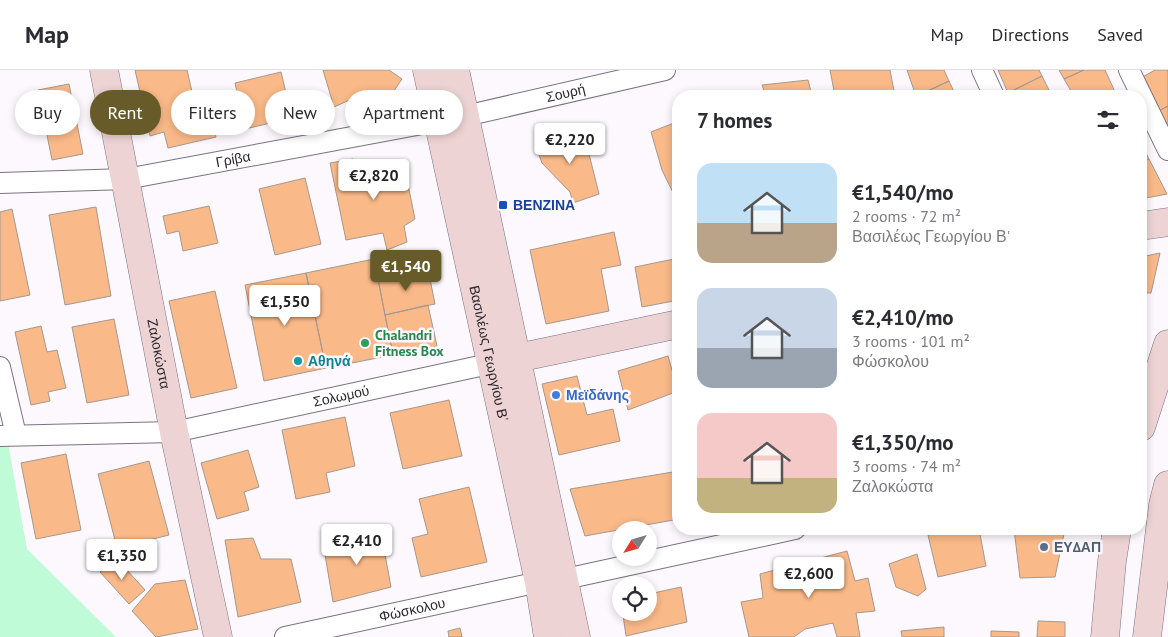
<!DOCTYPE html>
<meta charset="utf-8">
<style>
:root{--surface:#fff;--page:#f7f7f7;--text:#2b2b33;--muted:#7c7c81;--line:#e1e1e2;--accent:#675c29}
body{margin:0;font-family:"PT Sans",sans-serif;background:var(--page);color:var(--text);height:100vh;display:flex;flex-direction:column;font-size:19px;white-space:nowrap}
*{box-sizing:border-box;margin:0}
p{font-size:16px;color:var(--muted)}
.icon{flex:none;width:28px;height:28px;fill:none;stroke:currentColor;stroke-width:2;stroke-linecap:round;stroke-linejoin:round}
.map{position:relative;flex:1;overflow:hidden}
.sheet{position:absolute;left:672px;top:20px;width:475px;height:445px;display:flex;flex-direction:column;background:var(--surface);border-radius:20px;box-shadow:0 2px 8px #0003}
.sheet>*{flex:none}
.hud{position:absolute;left:15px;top:20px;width:475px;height:45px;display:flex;gap:10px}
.needle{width:32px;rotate:233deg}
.fabs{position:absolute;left:612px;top:451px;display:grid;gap:10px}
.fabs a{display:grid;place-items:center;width:45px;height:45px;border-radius:50%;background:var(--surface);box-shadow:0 2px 8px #0003;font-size:25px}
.price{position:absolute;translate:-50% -42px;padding:0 11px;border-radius:5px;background:#fff;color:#222;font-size:16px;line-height:32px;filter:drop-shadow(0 1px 2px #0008)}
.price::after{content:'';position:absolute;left:50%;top:30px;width:15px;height:11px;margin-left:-8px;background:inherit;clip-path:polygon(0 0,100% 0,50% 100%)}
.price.current{background:var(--accent);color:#fff}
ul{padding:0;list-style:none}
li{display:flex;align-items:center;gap:15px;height:125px;padding:0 25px}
li span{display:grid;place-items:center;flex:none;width:140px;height:100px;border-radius:15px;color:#555}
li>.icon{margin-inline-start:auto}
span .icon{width:60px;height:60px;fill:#fffc;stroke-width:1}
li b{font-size:21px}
h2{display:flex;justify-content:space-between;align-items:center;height:60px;padding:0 25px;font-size:21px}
.pill{padding:0 18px;border-radius:22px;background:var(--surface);box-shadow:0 2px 8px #0003;font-size:18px;line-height:45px}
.pill.current{background:var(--accent);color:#fff}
header{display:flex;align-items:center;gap:30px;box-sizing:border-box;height:70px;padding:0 25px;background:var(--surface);border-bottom:1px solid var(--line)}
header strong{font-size:24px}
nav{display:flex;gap:28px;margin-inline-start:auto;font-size:18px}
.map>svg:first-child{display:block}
</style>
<header>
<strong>Map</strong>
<nav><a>Map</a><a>Directions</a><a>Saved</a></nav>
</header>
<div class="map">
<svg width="1168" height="567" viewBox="0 0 1168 567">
<rect width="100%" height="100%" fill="#fcf8fe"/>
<!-- green -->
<path fill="#bffbd6" d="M8 373 27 479 116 567H0V374Z"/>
<!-- building -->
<path fill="#fab988" stroke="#a6988e" d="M135 0H187L193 26 206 23 216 67 168 78 164 62 150 66Z
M323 0H389L402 9 383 37 363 24 334 37Z
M830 0H890L895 26H835Z
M907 0H944L949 11 916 26Z
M998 0H1039L1042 6 1008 23Z
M1059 0H1084L1064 9Z
M1084 0H1105L1116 24 1112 26H1074L1064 9Z
M1155 0H1168V36L1155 43 1139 9Z
M281 2 292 48 245 59 235 13Z
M1042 6 1052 26H1010L1008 23Z
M808 10 812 26H766L762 15Z
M949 11 956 26H918Z
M69 14 83 84 52 90 38 20Z
M1168 36V57L1155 43Z
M679 51V135L662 100 651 62Z
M584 64 599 124 573 133 570 122 542 93 535 74Z
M1141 73 1149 89 1141 92Z
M353 89 358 102 403 90 415 149 404 156 407 172 387 180 383 163 346 170 330 93Z
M1149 89 1167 124 1141 129V92Z
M305 108 321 174 275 185 259 119Z
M209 136 218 173 183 181 179 161 167 164 163 146Z
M96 137 111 226 65 235 49 145Z
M12 139 30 225 0 231V142Z
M614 162 621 195 601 199 609 241 546 254 530 180Z
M1160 183 1151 223H1141V187Z
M679 188V230L642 237 635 197Z
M374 189 393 285 326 298 306 203Z
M428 199 435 234 385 245 378 209Z
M306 203 326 298 264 311 245 215Z
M215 221 237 318 191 328 169 231Z
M428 235 437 276 393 285 385 245Z
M114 249 129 325 87 333 72 257Z
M41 256 47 282 57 280 66 318 48 322 50 331 31 335 15 262Z
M668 286 678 321 628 340 618 301Z
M577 306 587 345 613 339 620 371 559 385 542 314Z
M449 330 462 386 403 399 390 343Z
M345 347 355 396 326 403 330 422 296 429 282 360Z
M248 380 259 417 244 422 249 440 217 449 201 393Z
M66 384 81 460 36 469 21 393Z
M149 391 169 465 117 478 98 404Z
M679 401V449L585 466 570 419Z
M469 417 487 492 421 507 412 468 428 464 419 429Z
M952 459H979L986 496 938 507 928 465Z
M1014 459H1065L1055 507 1020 508Z
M381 463 391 517 333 532 323 473Z
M253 468 261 489H291L301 532 238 547 225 470Z
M847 481 855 511 868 508 875 541 856 543 860 567H837L833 553 805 559 794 567H749L741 532 763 528 760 504Z
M917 484 926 519 918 526 896 517 889 494Z
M116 488 145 520 129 534 100 502Z
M185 510 198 559 156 567 132 541 155 514Z
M681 517 687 552 626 566 623 545 630 542H649V524Z
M1038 551 1065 552V567H1037Z
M944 557V567H902L901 561Z
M460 558 462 567H449L448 561Z
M991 561 1019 562V567H991Z"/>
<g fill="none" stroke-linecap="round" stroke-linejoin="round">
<!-- street casing -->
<g stroke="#7b7280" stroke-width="22">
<g id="street">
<path d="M982 0 994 26"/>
<path d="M1129 0 1168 80"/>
<path id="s1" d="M0 113 126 109 465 46 665 0"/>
<path d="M0 297 16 365"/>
<path id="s2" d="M0 366 174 362 503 291"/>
<path d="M565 509 795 459"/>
<path id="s3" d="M285 567 539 512"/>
</g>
</g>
<!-- secondary casing -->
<g stroke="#7b7280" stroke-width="29">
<g id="secondary">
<path id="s4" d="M104 0 174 362 218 567"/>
<path id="s5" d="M427 0 539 512 548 567"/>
<path d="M455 0 576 567"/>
<path d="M1141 156 1168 152"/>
<path d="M517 288 679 254"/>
<path d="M1141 357 1168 274"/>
<path d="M1105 567 1112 491 1117 459"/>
<path d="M1147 567 1163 435 1168 415"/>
</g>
</g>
<!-- street -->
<use href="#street" stroke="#fff" stroke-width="20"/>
<!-- secondary -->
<use href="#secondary" stroke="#edd3d4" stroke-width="28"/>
</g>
<!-- markers -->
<rect fill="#1a4fb4" stroke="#fcf8fe" stroke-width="2" x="498" y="130" width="10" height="10" rx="2.5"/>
<circle fill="#2e9e5b" stroke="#fcf8fe" stroke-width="2" cx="365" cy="273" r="5"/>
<circle fill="#0f9aa8" stroke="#fcf8fe" stroke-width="2" cx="298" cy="291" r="5"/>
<circle fill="#3f7fe0" stroke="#fcf8fe" stroke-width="2" cx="556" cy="325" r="5"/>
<circle fill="#5c6f8a" stroke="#fcf8fe" stroke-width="2" cx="1044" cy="477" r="5"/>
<g text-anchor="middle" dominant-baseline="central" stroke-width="5" stroke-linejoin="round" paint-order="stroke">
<!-- street labels -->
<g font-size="14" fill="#2b272d" stroke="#fcf8fe">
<text stroke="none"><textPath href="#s1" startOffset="574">Σουρή</textPath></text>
<text stroke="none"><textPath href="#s1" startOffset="235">Γρίβα</textPath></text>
<text stroke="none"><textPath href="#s5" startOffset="290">Βασιλέως Γεωργίου Β'</textPath></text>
<text stroke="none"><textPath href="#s4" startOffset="289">Ζαλοκώστα</textPath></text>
<text stroke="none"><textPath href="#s2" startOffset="345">Σολωμού</textPath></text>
<text stroke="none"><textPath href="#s3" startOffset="130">Φώσκολου</textPath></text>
</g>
<!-- transit labels -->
<g font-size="14" font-weight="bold" fill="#164399" stroke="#fcf8fe" text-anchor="start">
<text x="513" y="135">ΒΕΝΖΙΝΑ</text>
</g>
<!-- leisure labels -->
<g font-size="14" font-weight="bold" fill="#27864d" stroke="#fcf8fe" text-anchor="start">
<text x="375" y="265">Chalandri<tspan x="375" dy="16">Fitness Box</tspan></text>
</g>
<!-- culture labels -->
<g font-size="14" font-weight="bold" fill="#0d838f" stroke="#fcf8fe" text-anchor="start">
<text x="308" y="291">Αθηνά</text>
</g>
<!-- shop labels -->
<g font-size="14" font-weight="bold" fill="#366cbe" stroke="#fcf8fe" text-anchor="start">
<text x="566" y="325">Μεϊδάνης</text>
</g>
<!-- service labels -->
<g font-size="14" font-weight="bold" fill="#4e5e75" stroke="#fcf8fe" text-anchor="start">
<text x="1054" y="477">ΕΥΔΑΠ</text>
</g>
</g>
</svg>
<div class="fabs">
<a><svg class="needle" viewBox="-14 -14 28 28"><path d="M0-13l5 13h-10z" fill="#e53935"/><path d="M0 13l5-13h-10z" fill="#7c7c81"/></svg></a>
<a><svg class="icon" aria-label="locate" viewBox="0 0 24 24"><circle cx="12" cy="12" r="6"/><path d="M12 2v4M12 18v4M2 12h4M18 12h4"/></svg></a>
</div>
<b class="price" style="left:570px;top:95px">€2,220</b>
<b class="price" style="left:374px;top:131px">€2,820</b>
<b class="price current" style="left:406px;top:222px">€1,540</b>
<b class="price" style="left:285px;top:257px">€1,550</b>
<b class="price" style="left:357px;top:496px">€2,410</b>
<b class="price" style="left:122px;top:511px">€1,350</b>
<b class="price" style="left:809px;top:529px">€2,600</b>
<div class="hud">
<a class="pill">Buy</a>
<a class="pill current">Rent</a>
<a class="pill">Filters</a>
<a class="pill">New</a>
<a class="pill">Apartment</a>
</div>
<section class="sheet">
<h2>7 homes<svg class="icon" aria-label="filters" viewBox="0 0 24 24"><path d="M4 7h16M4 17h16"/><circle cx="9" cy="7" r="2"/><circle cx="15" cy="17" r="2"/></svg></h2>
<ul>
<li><span style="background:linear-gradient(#bfe0f5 60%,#b9a48a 0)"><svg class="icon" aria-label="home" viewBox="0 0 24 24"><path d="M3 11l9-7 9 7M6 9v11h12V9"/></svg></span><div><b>€1,540/mo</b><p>2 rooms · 72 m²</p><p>Βασιλέως Γεωργίου Β'</p></div></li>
<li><span style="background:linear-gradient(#c9d6e8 60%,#9aa5b1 0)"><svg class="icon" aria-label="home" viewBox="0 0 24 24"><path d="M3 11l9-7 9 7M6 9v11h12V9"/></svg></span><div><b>€2,410/mo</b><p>3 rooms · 101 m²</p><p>Φώσκολου</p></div></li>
<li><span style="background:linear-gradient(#f6c9c9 65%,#c2b280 0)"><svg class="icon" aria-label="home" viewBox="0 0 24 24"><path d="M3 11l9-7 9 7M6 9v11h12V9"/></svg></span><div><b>€1,350/mo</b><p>3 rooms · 74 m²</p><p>Ζαλοκώστα</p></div></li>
</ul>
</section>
</div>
